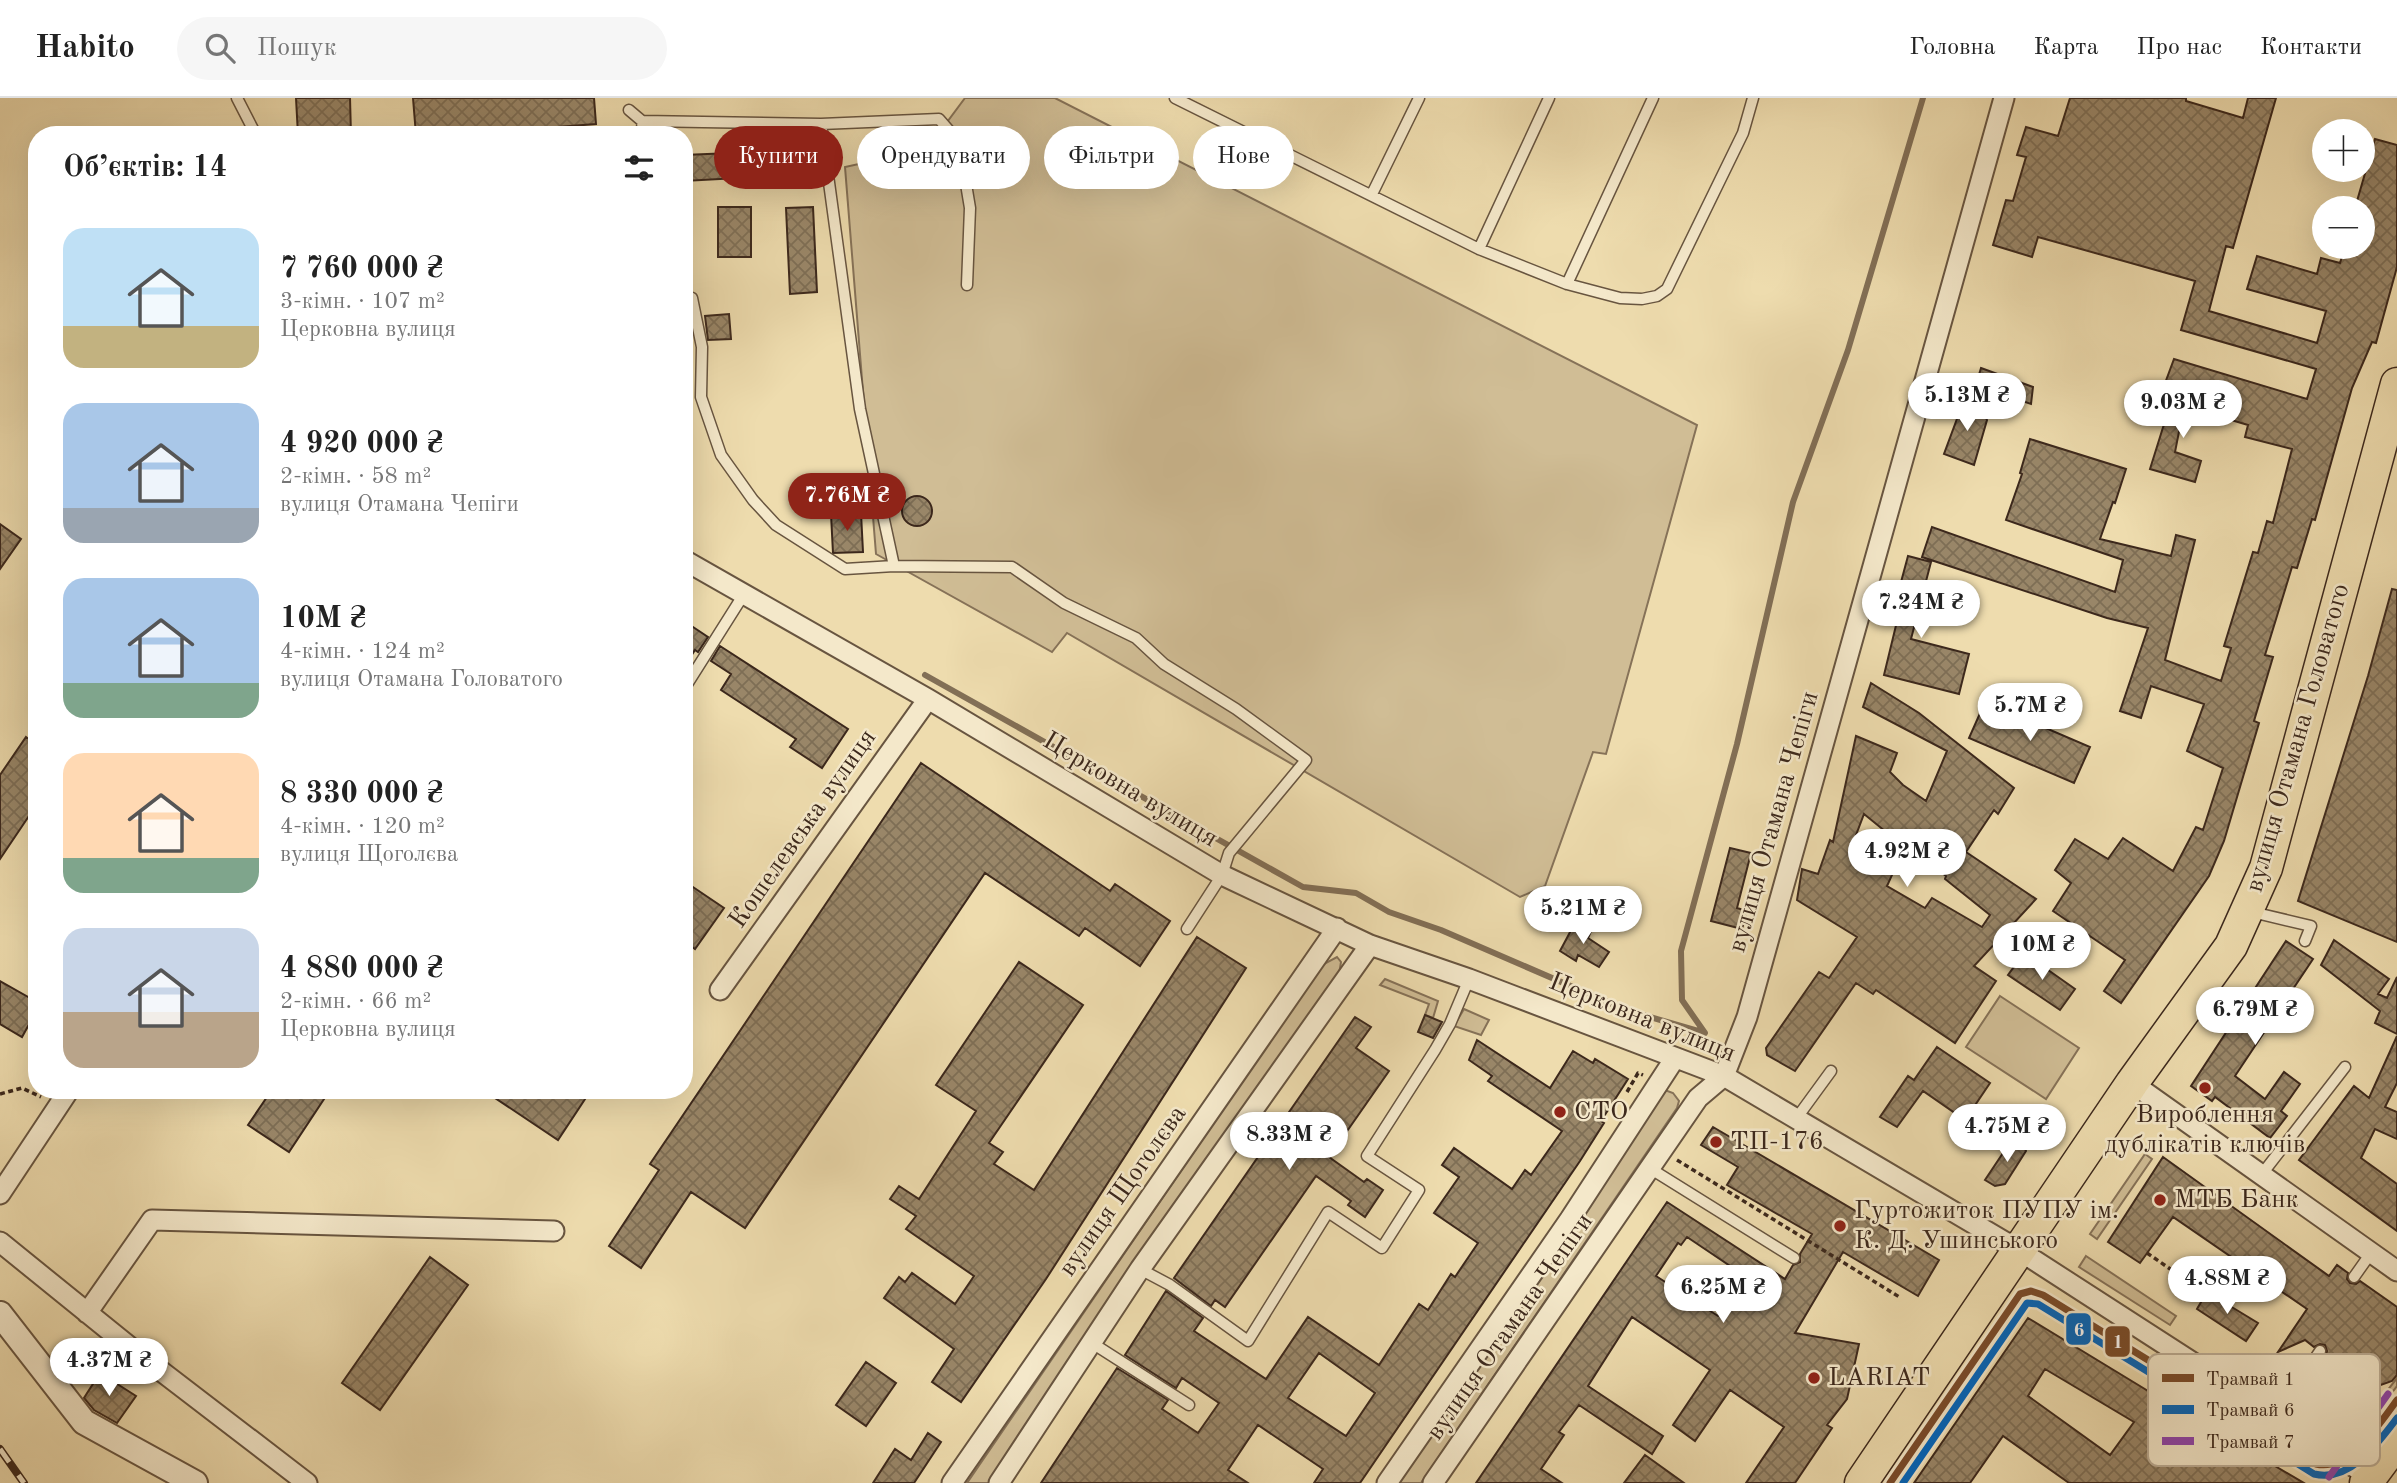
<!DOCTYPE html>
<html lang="uk">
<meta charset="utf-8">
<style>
:root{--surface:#fff;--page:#f6f6f6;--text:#222;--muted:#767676;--line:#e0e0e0;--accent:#8f2418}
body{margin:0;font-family:"Old Standard TT",serif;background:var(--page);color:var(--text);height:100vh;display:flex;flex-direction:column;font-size:26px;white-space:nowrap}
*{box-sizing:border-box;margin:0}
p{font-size:23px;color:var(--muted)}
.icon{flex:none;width:38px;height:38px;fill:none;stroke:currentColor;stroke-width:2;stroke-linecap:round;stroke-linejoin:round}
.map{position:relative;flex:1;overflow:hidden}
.details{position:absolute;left:28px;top:28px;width:665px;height:973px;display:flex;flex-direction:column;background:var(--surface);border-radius:28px;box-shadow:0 7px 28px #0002}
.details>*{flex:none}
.banner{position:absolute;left:714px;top:28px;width:665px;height:63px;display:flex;gap:14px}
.tools{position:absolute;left:2312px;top:21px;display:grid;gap:14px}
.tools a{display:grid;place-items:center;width:63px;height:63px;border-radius:50%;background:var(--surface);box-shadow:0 7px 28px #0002;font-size:35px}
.price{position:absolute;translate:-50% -60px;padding:0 16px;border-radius:24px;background:#fff;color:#222;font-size:23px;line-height:46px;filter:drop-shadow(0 2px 4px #0008)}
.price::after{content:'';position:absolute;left:50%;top:42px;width:21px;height:16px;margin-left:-10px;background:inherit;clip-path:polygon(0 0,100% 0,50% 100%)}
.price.selected{background:var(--accent);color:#fff}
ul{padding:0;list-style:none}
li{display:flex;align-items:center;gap:21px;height:175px;padding:0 35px}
li span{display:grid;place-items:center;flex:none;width:196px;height:140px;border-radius:21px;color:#555}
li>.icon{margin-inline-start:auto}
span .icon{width:84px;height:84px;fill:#fffc;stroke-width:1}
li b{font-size:30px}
h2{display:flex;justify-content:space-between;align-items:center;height:84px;padding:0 35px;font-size:30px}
.pill{padding:0 24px;border-radius:32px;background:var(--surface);box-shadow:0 7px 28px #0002;font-size:24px;line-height:63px}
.pill.selected{background:var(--accent);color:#fff}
header{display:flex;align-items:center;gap:42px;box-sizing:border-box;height:98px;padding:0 35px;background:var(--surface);border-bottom:2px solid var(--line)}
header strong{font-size:33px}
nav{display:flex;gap:38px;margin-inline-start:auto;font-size:24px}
.search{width:490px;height:63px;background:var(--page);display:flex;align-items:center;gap:18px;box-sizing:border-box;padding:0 24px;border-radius:38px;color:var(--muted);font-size:26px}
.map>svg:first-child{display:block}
</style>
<header>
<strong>Habito</strong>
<div class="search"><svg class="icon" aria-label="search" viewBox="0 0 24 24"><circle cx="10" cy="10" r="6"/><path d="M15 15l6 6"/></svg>Пошук</div>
<nav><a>Головна</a><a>Карта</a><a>Про нас</a><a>Контакти</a></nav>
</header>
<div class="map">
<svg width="2397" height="1385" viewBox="0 0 2397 1385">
<defs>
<pattern id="building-cross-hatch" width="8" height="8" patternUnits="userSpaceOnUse" patternTransform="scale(1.75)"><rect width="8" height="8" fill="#998668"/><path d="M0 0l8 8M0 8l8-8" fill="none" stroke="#7e6e55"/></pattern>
</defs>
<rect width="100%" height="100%" fill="#eedcae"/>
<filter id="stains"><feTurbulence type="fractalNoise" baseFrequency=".00286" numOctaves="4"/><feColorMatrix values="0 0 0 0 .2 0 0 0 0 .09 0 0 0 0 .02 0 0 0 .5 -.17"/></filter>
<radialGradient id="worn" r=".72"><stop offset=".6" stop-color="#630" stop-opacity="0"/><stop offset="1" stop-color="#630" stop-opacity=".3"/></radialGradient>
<!-- green -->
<path fill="#d0bd95" stroke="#867258" stroke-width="2" d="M965 0H1055L1697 327 1606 656 1593 654 1545 788 1520 799 1067 535 1052 554 876 456 845 69 927 51Z
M1337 859 1341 864 1339 876 990 1385H967L1322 867Z
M1385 881 1438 903 1433 920 1425 917 1429 906 1380 887Z
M2000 898 2079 950 2046 1001 1966 949Z
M1464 911 1489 922 1481 937 1454 928Z
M1662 991 1673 995 1679 1003 1677 1010 1421 1385H1393Z
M2145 1056 2152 1061 2097 1141 2090 1136Z
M2086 1158 2176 1218 2170 1227 2079 1169Z
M2338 1270 2380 1302 2397 1280V1288L2365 1329 2320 1294Z"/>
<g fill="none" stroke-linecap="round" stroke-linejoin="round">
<!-- stream -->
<path stroke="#826f56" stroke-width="6" d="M925 577 1303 789 1356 795 1389 814 1441 832 1626 912 1705 935 1682 902 1681 853 1737 646 1793 404 1848 252 1923 0"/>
</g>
<!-- building -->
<path fill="url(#building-cross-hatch)" stroke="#3c281c" stroke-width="2" fill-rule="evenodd" d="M296 0H350L351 37H298Z
M413 0H594L596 26 450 37H416Z
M2070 0H2186V3L2243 20 2248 0H2276L2233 150 2226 148 2209 213 2317 245 2326 213 2247 191 2257 158 2317 176 2321 160 2340 165 2345 149H2362V110H2355L2375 41 2397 47V169L2376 245 2372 244 2352 290 2315 422 2312 421 2297 470 2292 469 2265 557 2273 559 2254 623 2259 625 2224 743 2209 778 2121 905 2104 893 2125 862 2053 813 2071 785 2055 772 2075 741 2108 761 2123 740 2173 773 2196 729 2203 732 2223 670 2187 653 2204 606 2151 588 2141 620 2120 613 2148 530 2107 520 1922 459 1932 429 2115 494 2123 462 2006 422 2022 376 2020 375 2030 341 2126 371 2115 405 2113 404 2100 441 2171 458 2176 437 2195 442 2165 562 2221 583 2231 550 2224 548 2253 454 2258 455 2267 423 2273 425 2292 351 2245 339 2248 327 2184 308 2175 354 2201 363 2195 384 2150 371 2165 323 2155 321 2156 298 2161 296 2174 261 2307 301 2316 271 2181 232 2195 183 2038 139 2032 159 1993 147 2006 102 2013 103 2026 59 2017 57 2026 29 2058 38Z
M755 54 756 79 684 83V57Z
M718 109H751V159H718Z
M813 109 817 194 790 196 786 110Z
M729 216 731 241 708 242 705 218Z
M1981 270 2033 289 2031 306 1980 289 1978 280Z
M1964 302 1979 306 1987 322 1974 367 1944 356Z
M902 413a15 15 0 1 1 30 0a15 15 0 1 1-30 0Z
M861 415 863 454 833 455 831 416Z
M0 426 21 441 0 471Z
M1908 458 1931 464 1911 541 1969 556 1959 596 1884 577 1899 515 1893 514Z
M2392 491 2397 492V844L2298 803 2368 578Z
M684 523 708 539 698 554 695 552 684 569Z
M720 548 848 631 822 670 790 649 796 641 721 592 731 576 711 563Z
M1871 585 1919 615 2014 690 1998 716 1994 712 1966 754 2036 801 1974 868 1996 883 1955 945 1876 892 1873 896 1856 885 1795 973 1767 957 1766 950 1819 874 1829 880 1857 839 1797 802 1802 771 1818 776 1830 742 1833 744 1856 638 1897 655 1890 674 1903 687 1926 703 1947 653 1863 609ZM1864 716 1913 756 1914 754 1946 778 1945 781 1990 817 1982 829 1932 800 1925 810 1887 788 1892 777 1850 753Z
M1985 604 2090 649 2074 685 1969 640Z
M26 639 37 647V706L0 761V677Z
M921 665 1110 793 1115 786 1170 823 1140 868 1085 830 1079 838 985 775 745 1130 691 1094 641 1170 609 1148 659 1072 650 1066Z
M1730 750 1751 755 1737 810 1747 813 1742 831 1711 823Z
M684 783 724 810 695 851 684 843Z
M1576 823 1591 833 1588 840 1609 854 1599 869 1578 857 1576 863 1560 853Z
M1197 839 1246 870 1046 1181 961 1304 932 1284 954 1251 884 1200 899 1179 905 1184 912 1175 955 1206 974 1178 906 1131 916 1118 890 1101 899 1088 919 1101 976 1013 936 987 1019 864 1083 907 989 1045 1003 1054 994 1066 1034 1092Z
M2334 842 2389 881 2378 896 2387 900 2397 879V936L2375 925 2380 913 2321 867Z
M2286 843 2313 861 2235 978 2265 1001 2284 974 2300 986 2281 1013 2287 1018 2270 1040 2215 999 2212 1003 2191 988Z
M2024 855 2075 891 2060 912 2008 877Z
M0 883 37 904V912L22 939 0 926Z
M1425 917 1442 924 1433 940 1418 934Z
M1355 919 1371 929 1356 950 1389 973 1329 1059 1364 1084 1367 1081 1383 1092 1365 1119 1348 1107 1351 1103 1316 1078 1225 1209 1215 1202 1211 1208 1174 1180Z
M2397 938V985L2385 1009 2397 1014V1041L2375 1031 2361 1060 2397 1086V1133L2299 1062 2354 988 2369 1000Z
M1477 942 1550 990 1573 953 1593 965 1595 961 1628 981 1601 1023 1604 1025 1580 1063 1360 1385H1314L1323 1371 1258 1327 1228 1372 1248 1385H1041L1117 1270 1168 1302 1162 1311 1198 1335 1219 1305 1182 1280 1176 1290 1125 1257 1166 1193 1203 1220 1194 1233 1266 1281 1308 1219 1379 1267 1419 1206 1428 1212 1451 1176 1455 1179 1478 1145 1434 1115 1459 1079 1442 1067 1454 1050 1512 1091 1525 1072 1531 1077 1562 1033 1488 983 1492 978 1469 962ZM1319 1255 1375 1295 1346 1338 1288 1300Z
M1937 949 1990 985 1965 1022 1923 993 1897 1029 1880 1019 1908 978 1914 982Z
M279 992H330L289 1054 248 1027 269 996 274 999Z
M483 992H591L558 1042Z
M1713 1029 1939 1162 1918 1198 1843 1154 1795 1235 1859 1246 1847 1301 1827 1327 1832 1330 1795 1385H1746L1784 1329 1730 1292 1695 1343 1673 1327 1710 1272 1632 1219 1588 1288 1663 1338 1652 1356 1579 1307 1559 1334 1564 1337 1541 1371 1562 1385H1476L1667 1104 1785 1181 1793 1167 1800 1164V1156L1812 1136 1727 1087 1738 1069 1701 1047ZM1687 1139 1745 1178 1718 1218 1656 1178 1678 1145 1681 1147Z
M2013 1040 2022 1045 2026 1053 2005 1086 1995 1088 1985 1082Z
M2163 1059 2329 1178 2337 1167 2348 1175 2347 1181 2350 1185 2356 1186 2360 1183 2397 1209V1277L2392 1283 2378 1288 2364 1283 2326 1257 2327 1253 2325 1247 2320 1246 2314 1249 2305 1242 2278 1254 2307 1211 2173 1119 2140 1165 2108 1144Z
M430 1159 468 1187 380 1312 342 1285Z
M2207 1194 2258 1225 2246 1243 2197 1211Z
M2028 1220 2181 1313 2304 1385H2069L2003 1338 1970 1385H1914ZM2045 1271 2134 1324 2110 1357 2028 1298Z
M866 1264 896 1285 866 1328 836 1307Z
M100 1275 136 1298 117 1325 94 1312 84 1300Z
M928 1335 941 1344 914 1385H873L895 1351 911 1362Z
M1645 1357 1684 1385H1624Z"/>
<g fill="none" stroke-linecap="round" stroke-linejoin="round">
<!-- service casing -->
<g stroke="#685540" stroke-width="13">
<path id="service" d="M237 0 256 37
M1175 0 1479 151 1567 186 1620 200 1642 201 1657 198 1667 191 1743 35 1753 0
M629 12 642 23 821 26
M642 23 643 37
M1372 96 1419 0
M1479 151 1549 0
M1567 186 1653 0
M967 187 970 110 959 44 939 21 821 26 860 311 894 468 1012 469 1064 505 1136 540 1164 566 1236 611 1306 662 1229 755 1222 777 1187 831
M684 197 692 200 702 249 701 299 721 357 753 402 776 427 845 471 894 468
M684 591 744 496
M2252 814 2311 828 2305 843
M1796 1021 1831 973
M1651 1071 1794 1160
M2262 1076 2345 969
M1140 1171 1170 1187 1248 1243 1328 1114 1382 1150 1419 1092 1367 1058 1435 952 1450 926 1469 881
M2354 1179 2371 1155
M1092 1245 1189 1307
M2276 1318 2320 1253"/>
</g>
<!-- minor casing -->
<g stroke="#685540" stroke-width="23">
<path id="minor" d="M684 462 928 601 1222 777 1370 847 1469 881 1724 978 2020 1153 2370 1379
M720 892 928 601
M2132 985 2397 1173
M0 1096 69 992
M0 1144 131 1250 307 1385
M87 1215 152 1122 554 1133
M952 1385 1337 830
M999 1385 1140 1171 1370 847
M1387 1385 1570 1121 1675 960
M1433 1385 1698 1000 1724 978 1747 919 2004 0"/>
</g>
<!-- tertiary casing -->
<g stroke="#685540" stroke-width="28">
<path id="tertiary" d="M0 1216 84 1324 195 1385"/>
</g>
<!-- primary casing -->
<g stroke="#3c281c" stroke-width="35">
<path id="primary" d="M1861 1385 2132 985 2231 848 2266 770 2397 286
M2366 1385 2397 1343"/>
</g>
<!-- path -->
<path stroke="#3c281c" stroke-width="3.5" stroke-dasharray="5 3.5" stroke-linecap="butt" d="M1627 994 1638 975 1643 977
M0 996 22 990 41 999
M1677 1062 1901 1200
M2147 1155 2195 1188 2192 1193"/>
<!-- service -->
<use href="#service" stroke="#f4e8ca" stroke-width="10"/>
<!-- minor -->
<use href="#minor" stroke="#f4e8ca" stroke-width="19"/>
<!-- tertiary -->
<use href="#tertiary" stroke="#f4e8ca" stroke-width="24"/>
<!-- primary -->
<use href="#primary" stroke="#eedcae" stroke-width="32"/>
<!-- rail casing -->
<g stroke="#3c281c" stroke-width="8">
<path id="rail" d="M0 1351 24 1385"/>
</g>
<!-- rail -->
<use href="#rail" stroke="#f4e8ca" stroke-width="5" stroke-dasharray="16" stroke-linecap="butt"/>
<!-- tram-1 casing -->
<g stroke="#f4e8ca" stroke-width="12">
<path id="tram-1" d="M1890 1385 2020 1196 2031 1193 2043 1197 2316 1366C2349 1374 2380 1325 2397 1302"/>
</g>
<!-- tram-2 casing -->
<g stroke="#f4e8ca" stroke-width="12">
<path id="tram-2" d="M1903 1385 2027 1205 2038 1206 2314 1376C2350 1385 2378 1345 2397 1320"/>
</g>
<!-- tram-3 casing -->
<g stroke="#f4e8ca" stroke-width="12">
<path id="tram-3" d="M2329 1379 2388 1296"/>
</g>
<!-- tram-1 -->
<use href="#tram-1" stroke="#7a4b2a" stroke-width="7"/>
<!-- tram-2 -->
<use href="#tram-2" stroke="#0065bd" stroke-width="7"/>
<!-- tram-3 -->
<use href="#tram-3" stroke="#8e44ad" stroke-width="7"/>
</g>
<!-- markers -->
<g fill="#8f2418" stroke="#f4e8ca" stroke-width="2.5">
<circle cx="2205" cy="990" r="7"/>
<circle cx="1560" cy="1014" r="7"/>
<circle cx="1716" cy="1044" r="7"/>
<circle cx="2160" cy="1102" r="7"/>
<circle cx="1840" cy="1128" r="7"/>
<circle cx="1814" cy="1280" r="7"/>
</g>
<g text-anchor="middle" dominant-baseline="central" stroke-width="5" stroke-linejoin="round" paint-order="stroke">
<!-- street labels -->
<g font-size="26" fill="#3c281c" stroke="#f4e8ca">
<text transform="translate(2298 640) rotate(-74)">вулиця Отамана Головатого</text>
<text transform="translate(1130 692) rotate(31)">Церковна вулиця</text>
<text transform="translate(1774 724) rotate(-74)">вулиця Отамана Чепіги</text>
<text transform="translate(803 731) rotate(-55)">Кошелевська вулиця</text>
<text transform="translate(1642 920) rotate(22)">Церковна вулиця</text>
<text transform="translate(1123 1093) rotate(-55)">вулиця Щоголєва</text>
<text transform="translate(1510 1229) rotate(-55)">вулиця Отамана Чепіги</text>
</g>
<!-- poi labels -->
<g font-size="26" fill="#3c281c" stroke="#f4e8ca" text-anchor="start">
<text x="1574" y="1014">СТО</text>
<text x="2205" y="1017" text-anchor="middle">Вироблення<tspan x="2205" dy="30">дублікатів ключів</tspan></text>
<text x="1730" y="1044">ТП-176</text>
<text x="2174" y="1102">МТБ Банк</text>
<text x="1854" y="1113">Гуртожиток ПУПУ ім.<tspan x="1854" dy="30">К. Д. Ушинського</tspan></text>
<text x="1828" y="1280">LARIAT</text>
</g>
</g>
<!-- legend -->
<rect x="2148" y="1256" width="232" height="112" rx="10" fill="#f4e8ca" stroke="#bdae96" stroke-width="2"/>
<rect x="2162" y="1276" width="32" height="8" fill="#7a4b2a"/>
<rect x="2162" y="1307" width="32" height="9" fill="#0065bd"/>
<rect x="2162" y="1339" width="32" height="8" fill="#8e44ad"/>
<g font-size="19" fill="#3c281c">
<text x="2206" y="1287">Трамвай 1</text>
<text x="2206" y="1318">Трамвай 6</text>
<text x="2206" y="1350">Трамвай 7</text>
</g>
<g stroke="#f4e8ca" stroke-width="2.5">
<rect x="2065" y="1214" width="27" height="34" rx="7" fill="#0065bd"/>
<rect x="2104" y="1227" width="27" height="33" rx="7" fill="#7a4b2a"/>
</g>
<g font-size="19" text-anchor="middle" font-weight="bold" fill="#fff">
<text x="2079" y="1238">6</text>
<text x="2118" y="1250">1</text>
</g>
<rect width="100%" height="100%" filter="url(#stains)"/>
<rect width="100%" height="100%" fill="url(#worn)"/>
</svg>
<div class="tools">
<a>+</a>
<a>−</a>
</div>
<b class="price" style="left:1967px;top:335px">5.13M ₴</b>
<b class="price" style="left:2183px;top:342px">9.03M ₴</b>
<b class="price selected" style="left:847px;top:435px">7.76M ₴</b>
<b class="price" style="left:1921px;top:542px">7.24M ₴</b>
<b class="price" style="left:2030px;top:645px">5.7M ₴</b>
<b class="price" style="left:1907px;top:791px">4.92M ₴</b>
<b class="price" style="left:1583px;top:848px">5.21M ₴</b>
<b class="price" style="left:2042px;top:884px">10M ₴</b>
<b class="price" style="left:2255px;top:949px">6.79M ₴</b>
<b class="price" style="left:2007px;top:1066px">4.75M ₴</b>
<b class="price" style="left:1289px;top:1074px">8.33M ₴</b>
<b class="price" style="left:2227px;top:1218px">4.88M ₴</b>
<b class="price" style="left:1723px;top:1227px">6.25M ₴</b>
<b class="price" style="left:109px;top:1300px">4.37M ₴</b>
<div class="banner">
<a class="pill selected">Купити</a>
<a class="pill">Орендувати</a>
<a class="pill">Фільтри</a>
<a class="pill">Нове</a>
</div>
<section class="details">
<h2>Об’єктів: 14<svg class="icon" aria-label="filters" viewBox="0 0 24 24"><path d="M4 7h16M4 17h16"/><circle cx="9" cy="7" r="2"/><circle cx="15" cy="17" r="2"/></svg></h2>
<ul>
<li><span style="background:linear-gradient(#bfe0f5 70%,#c2b280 0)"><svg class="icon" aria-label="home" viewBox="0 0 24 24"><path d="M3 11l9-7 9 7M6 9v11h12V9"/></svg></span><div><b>7 760 000 ₴</b><p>3-кімн. · 107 m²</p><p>Церковна вулиця</p></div></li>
<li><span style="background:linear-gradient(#a9c7e8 75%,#9aa5b1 0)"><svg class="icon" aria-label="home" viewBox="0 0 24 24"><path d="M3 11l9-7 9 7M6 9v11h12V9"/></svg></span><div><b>4 920 000 ₴</b><p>2-кімн. · 58 m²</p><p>вулиця Отамана Чепіги</p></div></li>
<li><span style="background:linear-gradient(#a9c7e8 75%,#7fa58c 0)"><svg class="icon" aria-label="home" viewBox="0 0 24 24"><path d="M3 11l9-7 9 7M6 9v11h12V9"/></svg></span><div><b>10M ₴</b><p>4-кімн. · 124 m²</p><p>вулиця Отамана Головатого</p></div></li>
<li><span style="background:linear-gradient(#ffd9b3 75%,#7fa58c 0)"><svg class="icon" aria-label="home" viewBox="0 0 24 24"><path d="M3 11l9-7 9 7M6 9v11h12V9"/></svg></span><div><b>8 330 000 ₴</b><p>4-кімн. · 120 m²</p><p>вулиця Щоголєва</p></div></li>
<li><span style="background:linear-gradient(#c9d6e8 60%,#b9a48a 0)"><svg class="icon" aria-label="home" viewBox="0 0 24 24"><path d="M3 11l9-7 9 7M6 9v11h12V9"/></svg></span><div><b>4 880 000 ₴</b><p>2-кімн. · 66 m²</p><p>Церковна вулиця</p></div></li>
</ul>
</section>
</div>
